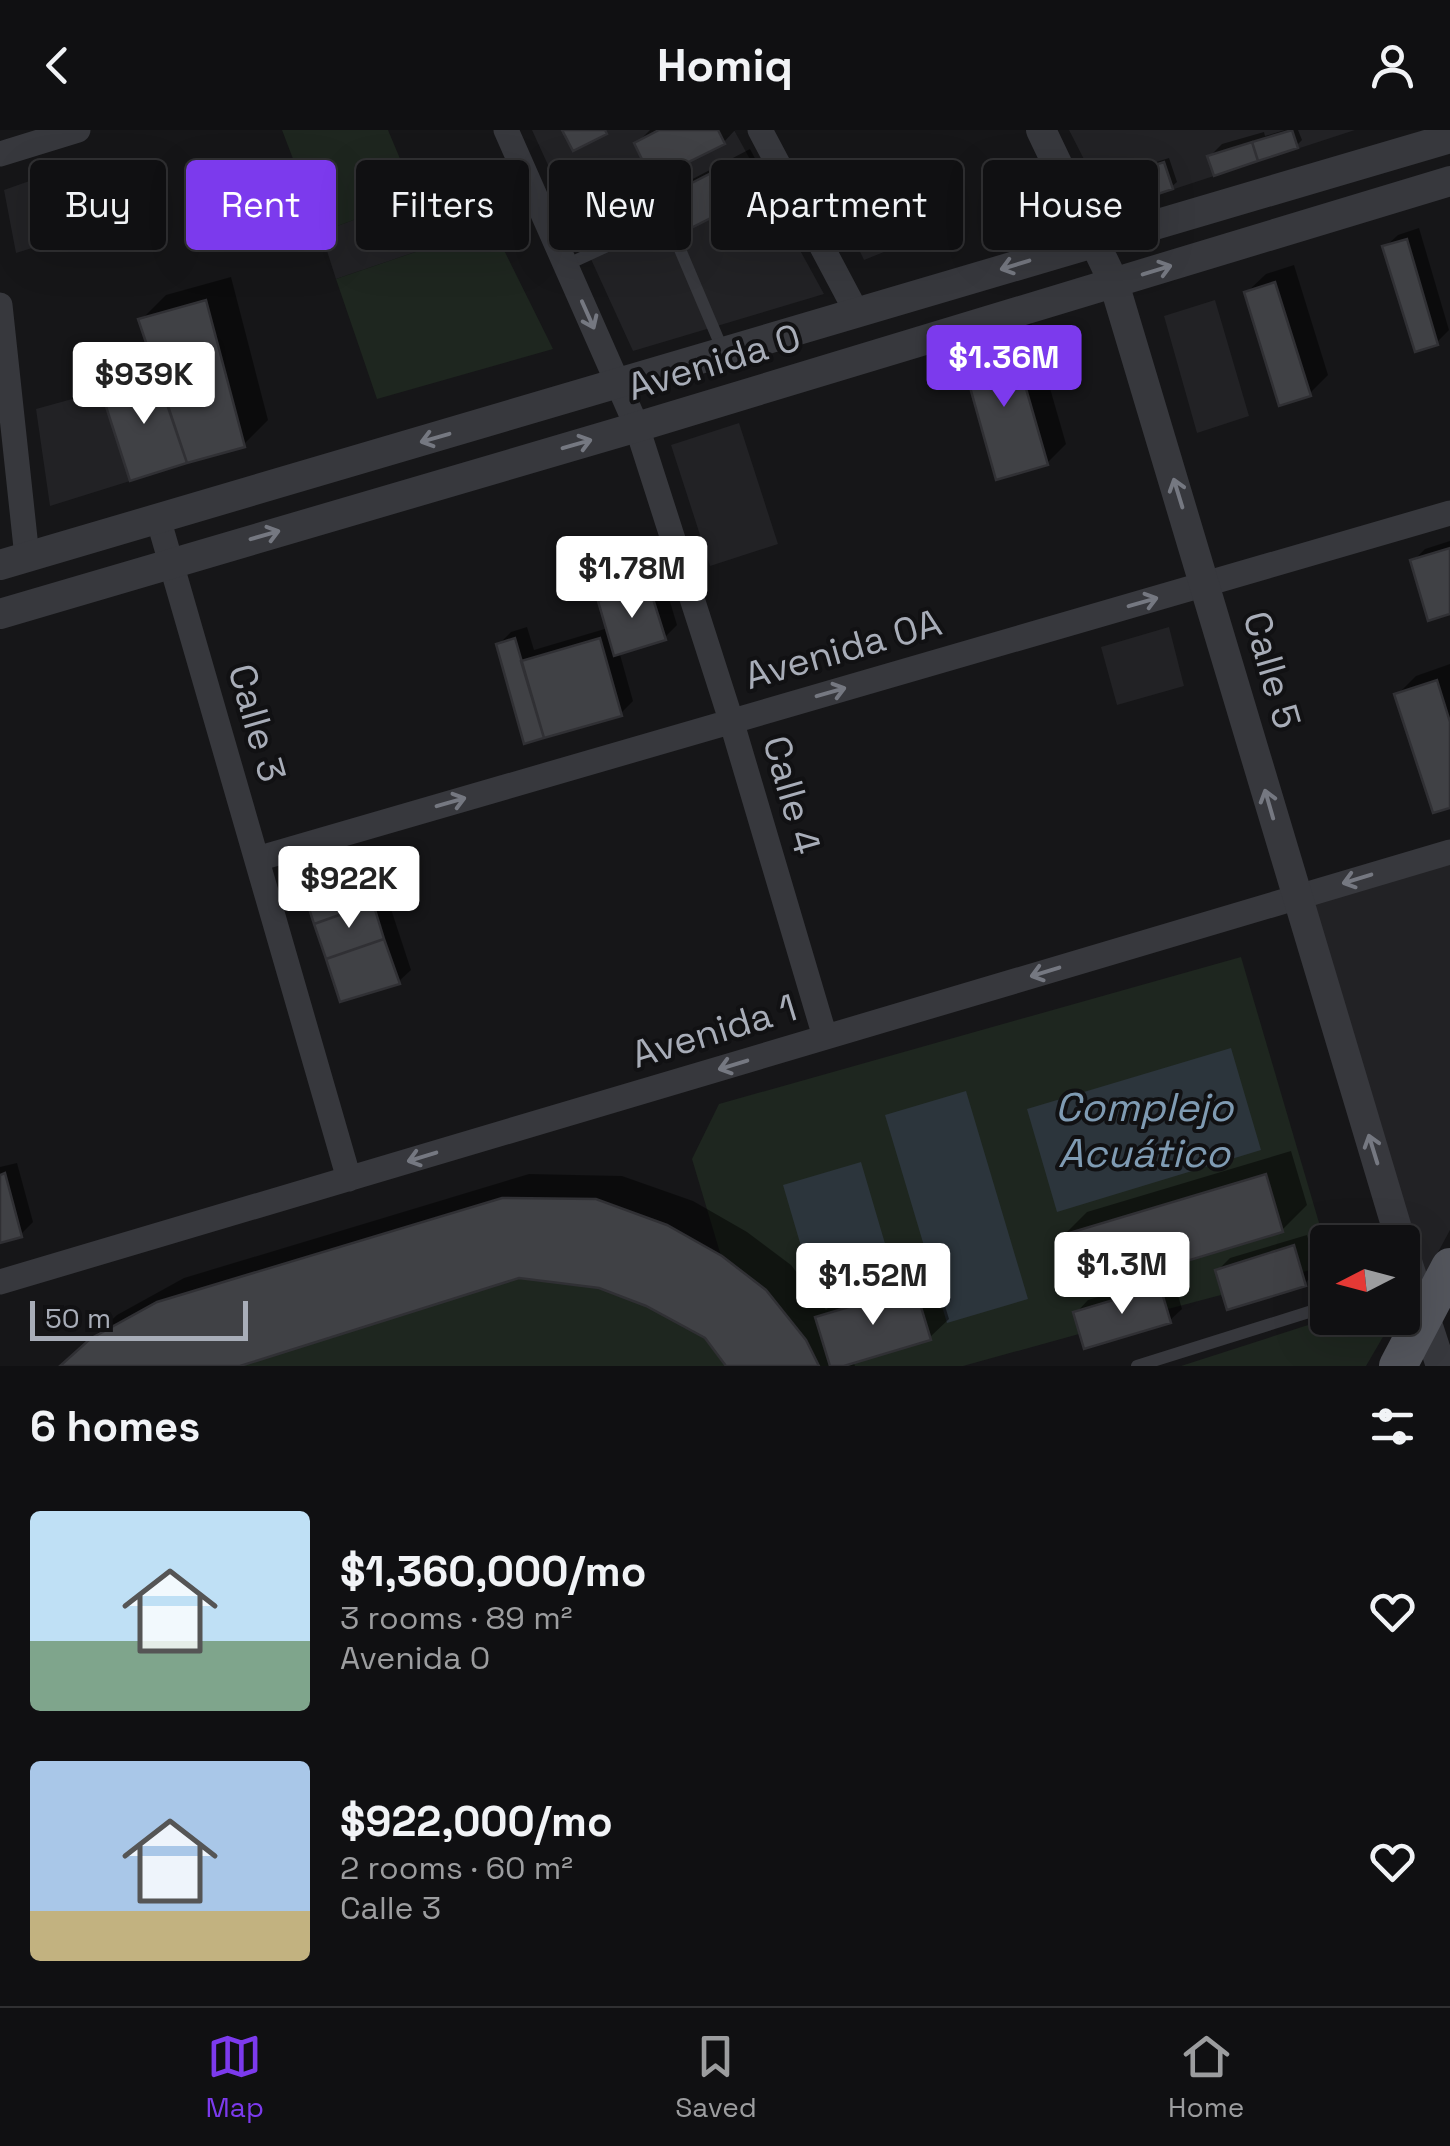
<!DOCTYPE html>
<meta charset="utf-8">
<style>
:root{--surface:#101012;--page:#1e1e20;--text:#f1f3f6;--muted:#9c9d9f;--line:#303032;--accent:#7c3aed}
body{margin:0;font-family:"Space Grotesk",sans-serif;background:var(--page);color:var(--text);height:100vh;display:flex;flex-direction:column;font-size:38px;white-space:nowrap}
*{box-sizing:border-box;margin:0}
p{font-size:32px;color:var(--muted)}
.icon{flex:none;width:55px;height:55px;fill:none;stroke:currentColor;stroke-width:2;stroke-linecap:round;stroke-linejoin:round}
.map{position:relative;height:1236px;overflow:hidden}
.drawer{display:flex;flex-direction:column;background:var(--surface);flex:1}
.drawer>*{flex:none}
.guide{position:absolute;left:30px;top:30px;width:1390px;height:90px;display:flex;gap:20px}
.needle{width:65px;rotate:264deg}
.controls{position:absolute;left:1310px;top:1095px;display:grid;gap:20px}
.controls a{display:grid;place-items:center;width:110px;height:110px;border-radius:10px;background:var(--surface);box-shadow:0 10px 40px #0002,0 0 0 2px var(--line);font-size:50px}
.scale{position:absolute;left:30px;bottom:25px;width:218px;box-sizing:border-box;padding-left:10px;border:5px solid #a8adb8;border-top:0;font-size:28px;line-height:35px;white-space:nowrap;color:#a8adb8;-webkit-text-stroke:8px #111113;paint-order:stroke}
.price{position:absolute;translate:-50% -85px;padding:0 22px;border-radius:10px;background:#fff;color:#222;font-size:32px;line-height:65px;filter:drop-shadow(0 2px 5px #0008)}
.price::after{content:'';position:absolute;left:50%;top:60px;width:30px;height:22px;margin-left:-15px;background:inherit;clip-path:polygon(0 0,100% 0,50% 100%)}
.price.active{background:var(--accent);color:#fff}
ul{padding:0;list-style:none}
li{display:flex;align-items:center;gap:30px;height:250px;padding:0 30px}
li span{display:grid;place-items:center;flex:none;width:280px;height:200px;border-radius:10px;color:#555}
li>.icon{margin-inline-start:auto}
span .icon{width:120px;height:120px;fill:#fffc;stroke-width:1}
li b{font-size:42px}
h2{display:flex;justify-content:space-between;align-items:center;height:120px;padding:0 30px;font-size:42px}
.tag{padding:0 35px;border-radius:10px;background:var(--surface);box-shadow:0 10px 40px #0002,0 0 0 2px var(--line);font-size:35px;line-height:90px}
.tag.active{background:var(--accent);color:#fff}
header{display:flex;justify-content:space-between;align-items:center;height:130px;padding:0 30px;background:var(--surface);font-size:45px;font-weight:700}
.tab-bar{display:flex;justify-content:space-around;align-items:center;height:140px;border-top:2px solid var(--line);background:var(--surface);font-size:28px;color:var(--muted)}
.tab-bar a{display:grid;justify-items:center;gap:5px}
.tab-bar .active{color:var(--accent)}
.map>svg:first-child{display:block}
</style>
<header><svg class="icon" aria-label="back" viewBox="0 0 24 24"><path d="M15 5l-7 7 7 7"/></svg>Homiq<svg class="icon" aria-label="person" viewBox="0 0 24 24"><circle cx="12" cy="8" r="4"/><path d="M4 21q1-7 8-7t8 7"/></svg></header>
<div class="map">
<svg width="1450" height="1236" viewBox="0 0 1450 1236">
<rect width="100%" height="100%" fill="#161618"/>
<!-- built -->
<path fill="#222225" d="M532 0H734L824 164 633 221Z
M1069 0H1355L1110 80Z
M472 46 492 96 336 149 321 102Z
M38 48 58 110 16 123 4 60Z
M876 91 889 120 864 130 851 103Z
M1215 170 1249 286 1197 303 1164 186Z
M101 261 130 351 50 376 36 279Z
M739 293 778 414 710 436 671 315Z
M1169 497 1184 556 1117 575 1101 517Z
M1450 731V1100L1422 1152 1314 771Z"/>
<!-- green -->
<path fill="#1e261f" d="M282 0H388L416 67 321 102Z
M492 96 553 219 377 269 336 149Z
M1241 827 1327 1120V1135L1303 1142 1306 1156 1227 1180 1221 1165 1168 1179 1171 1193 1084 1219 1079 1204 963 1236H61L90 1209 157 1172 502 1068 596 1069 667 1095 721 1126 692 1029 719 974Z
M1330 1188H1373L1387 1200 1366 1236H1181Z"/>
<!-- water -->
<path fill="#2c353c" d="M1231 918 1261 1020 1057 1082 1027 979Z
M966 961 1028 1169 947 1193 885 985Z
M861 1032 891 1134 813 1157 783 1055Z"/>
<!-- shadow -->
<path fill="#0007" d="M650 0H735L724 12 637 13Z
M1285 0H1298L1302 10 1296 16 1210 26 1222 14 1264 2 1265 6Z
M750 19 767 51 754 63 673 65 685 53Z
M1169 28 1177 52 1171 57 1142 41 1147 35Z
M1419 98 1449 200 1436 213 1385 117 1398 105Z
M1294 135 1328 245 1309 264 1247 162 1266 144Z
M231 147 268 290 243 315 104 262 123 243 156 232 141 190 166 165Z
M1031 192 1066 314 1047 333 963 225 982 207Z
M1450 411V481L1413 431 1425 419Z
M662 445 677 495 665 507 619 521 633 571 621 583 526 611 498 515 511 502 527 497 534 520 608 498 601 472 613 460Z
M1450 534V675L1397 565 1416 546Z
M371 718 411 840 398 852 302 748 314 736Z
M1291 1021 1307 1075 1282 1100 1062 1107 1087 1082Z
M17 1033 33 1092 20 1105 0 1111V1037Z
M529 1044 622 1046 693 1071 747 1102 791 1135 826 1180 837 1169 934 1140 949 1189 930 1207 853 1231 855 1236H729L707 1206 647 1174 600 1155 519 1145 232 1236H63L117 1185 184 1148Z
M1307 1105 1317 1141 1305 1153 1218 1140 1230 1128Z
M1172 1145 1182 1179 1169 1191 1076 1183 1088 1170Z"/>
<!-- building -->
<path fill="#404145" stroke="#303034" stroke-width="2.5" d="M562 0H605L607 4 573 21Z
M659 0H718L725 14 652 50 634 13Z
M1292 0 1298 18 1258 31 1252 12Z
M1252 12 1258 31 1214 46 1207 26Z
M737 30 756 65 687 100 670 64Z
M1164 32 1173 59 1149 67 1139 40Z
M1407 109 1438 215 1415 222 1382 116Z
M1275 152 1311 266 1279 276 1244 162Z
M206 170 245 317 187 333 138 189Z
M1012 210 1048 335 996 350 961 225Z
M157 243 187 333 130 351 101 261Z
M1450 418V484L1428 491 1410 430Z
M649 456 666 510 614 526 598 471Z
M515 508 544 608 524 614 496 514Z
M600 508 622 586 544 608 521 531Z
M1437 550 1450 592V678L1433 683 1394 564Z
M359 729 373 773 314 794 299 748Z
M373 773 384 809 326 829 314 794Z
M384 809 400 854 340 872 326 829Z
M5 1043 22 1107 0 1113V1045Z
M1266 1044 1283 1102 1077 1164 1059 1106Z
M502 1068 596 1069 667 1095 722 1126 766 1160 806 1210 819 1236H726L705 1208 646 1176 599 1158 519 1148 240 1236H60L90 1209 157 1172Z
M1294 1115 1306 1156 1227 1180 1215 1140Z
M1160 1156 1171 1193 1084 1219 1073 1182Z
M915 1157 931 1210 844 1236H830L815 1187Z"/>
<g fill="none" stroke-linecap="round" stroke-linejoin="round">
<!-- service -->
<path stroke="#37383d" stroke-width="12" d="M566 135 655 94 669 100 676 110 724 223
M1137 1236 1328 1176"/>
<!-- minor -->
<path stroke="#37383d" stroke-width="25" d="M506 0 637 297 731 590 825 907
M760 0 857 183
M0 24 78 0
M0 175 27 427
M158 388 349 1049
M257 729 1450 383
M0 1152 1450 722"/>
<!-- tertiary -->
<path stroke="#37383d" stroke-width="30" d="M1041 0 1114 153 1401 1112
M0 435 1450 8
M0 484 637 297 1450 51
M1402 1116 1441 1236"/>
<!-- primary -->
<path stroke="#53555c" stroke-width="38" d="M1398 1236 1450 1137"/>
</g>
<!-- one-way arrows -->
<defs><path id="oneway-shaft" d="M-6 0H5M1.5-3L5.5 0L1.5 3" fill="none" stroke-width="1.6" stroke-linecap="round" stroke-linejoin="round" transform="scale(2.5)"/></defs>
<g stroke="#757881">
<use href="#oneway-shaft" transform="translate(1015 135) rotate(163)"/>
<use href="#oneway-shaft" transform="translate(1157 140) rotate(-17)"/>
<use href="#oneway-shaft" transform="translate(588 185) rotate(66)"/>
<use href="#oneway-shaft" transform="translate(435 308) rotate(164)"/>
<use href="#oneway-shaft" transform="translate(577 314) rotate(-16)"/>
<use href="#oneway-shaft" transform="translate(1178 363) rotate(-107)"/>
<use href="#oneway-shaft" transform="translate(265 405) rotate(-16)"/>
<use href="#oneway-shaft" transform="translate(1143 472) rotate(-16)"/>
<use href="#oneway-shaft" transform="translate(831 562) rotate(-16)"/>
<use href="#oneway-shaft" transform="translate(451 672) rotate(-16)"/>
<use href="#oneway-shaft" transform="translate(1269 674) rotate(-106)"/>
<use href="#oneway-shaft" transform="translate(1357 749) rotate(163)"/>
<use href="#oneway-shaft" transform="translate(1045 842) rotate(163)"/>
<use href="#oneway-shaft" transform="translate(733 935) rotate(163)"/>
<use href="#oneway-shaft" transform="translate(1373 1019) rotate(-107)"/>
<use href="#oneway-shaft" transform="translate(422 1027) rotate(163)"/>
</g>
<g text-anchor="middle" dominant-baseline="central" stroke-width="8" stroke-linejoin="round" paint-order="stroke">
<!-- street labels -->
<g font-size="38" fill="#a8adb8" stroke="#111113">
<text transform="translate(714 232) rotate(-17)">Avenida 0</text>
<text transform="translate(843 519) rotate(-16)">Avenida 0A</text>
<text transform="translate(1272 540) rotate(74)">Calle 5</text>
<text transform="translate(257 593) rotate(74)">Calle 3</text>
<text transform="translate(792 665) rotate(74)">Calle 4</text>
<text transform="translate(714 901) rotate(-17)">Avenida 1</text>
</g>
<!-- water labels -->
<g font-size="40" font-style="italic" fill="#7f9bb3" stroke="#111113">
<text x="1144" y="977">Complejo<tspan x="1144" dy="46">Acuático</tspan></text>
</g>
</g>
</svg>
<div class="controls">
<a><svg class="needle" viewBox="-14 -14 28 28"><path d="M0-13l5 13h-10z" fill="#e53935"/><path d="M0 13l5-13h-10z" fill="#9c9d9f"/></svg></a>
</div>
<div class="scale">50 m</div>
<b class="price active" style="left:1004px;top:280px">$1.36M</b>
<b class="price" style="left:144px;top:297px">$939K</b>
<b class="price" style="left:632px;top:491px">$1.78M</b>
<b class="price" style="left:349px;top:801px">$922K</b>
<b class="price" style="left:1122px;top:1187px">$1.3M</b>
<b class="price" style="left:873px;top:1198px">$1.52M</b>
<div class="guide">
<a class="tag">Buy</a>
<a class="tag active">Rent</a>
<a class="tag">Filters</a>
<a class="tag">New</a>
<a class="tag">Apartment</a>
<a class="tag">House</a>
</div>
</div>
<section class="drawer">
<h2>6 homes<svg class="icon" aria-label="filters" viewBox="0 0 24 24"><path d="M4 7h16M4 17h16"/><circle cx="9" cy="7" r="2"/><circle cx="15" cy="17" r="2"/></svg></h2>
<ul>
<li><span style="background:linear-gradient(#bfe0f5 65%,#7fa58c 0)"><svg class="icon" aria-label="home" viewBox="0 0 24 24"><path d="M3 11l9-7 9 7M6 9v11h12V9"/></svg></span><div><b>$1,360,000/mo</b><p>3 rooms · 89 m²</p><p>Avenida 0</p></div><svg class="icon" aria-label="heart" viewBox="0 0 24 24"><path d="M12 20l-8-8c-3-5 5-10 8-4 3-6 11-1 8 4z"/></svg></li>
<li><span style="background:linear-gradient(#a9c7e8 75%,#c2b280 0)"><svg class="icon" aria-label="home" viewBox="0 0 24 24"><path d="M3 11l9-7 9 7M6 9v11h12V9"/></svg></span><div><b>$922,000/mo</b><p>2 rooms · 60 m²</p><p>Calle 3</p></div><svg class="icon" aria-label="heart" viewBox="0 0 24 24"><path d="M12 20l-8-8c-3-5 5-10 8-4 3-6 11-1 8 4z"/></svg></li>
</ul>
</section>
<nav class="tab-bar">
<a class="active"><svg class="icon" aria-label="map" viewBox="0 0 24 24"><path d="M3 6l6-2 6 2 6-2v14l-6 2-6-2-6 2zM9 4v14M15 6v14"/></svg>Map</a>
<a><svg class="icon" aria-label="saved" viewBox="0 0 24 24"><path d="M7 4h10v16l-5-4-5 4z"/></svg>Saved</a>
<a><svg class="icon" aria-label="home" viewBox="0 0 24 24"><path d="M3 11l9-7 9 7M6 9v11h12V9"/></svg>Home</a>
</nav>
